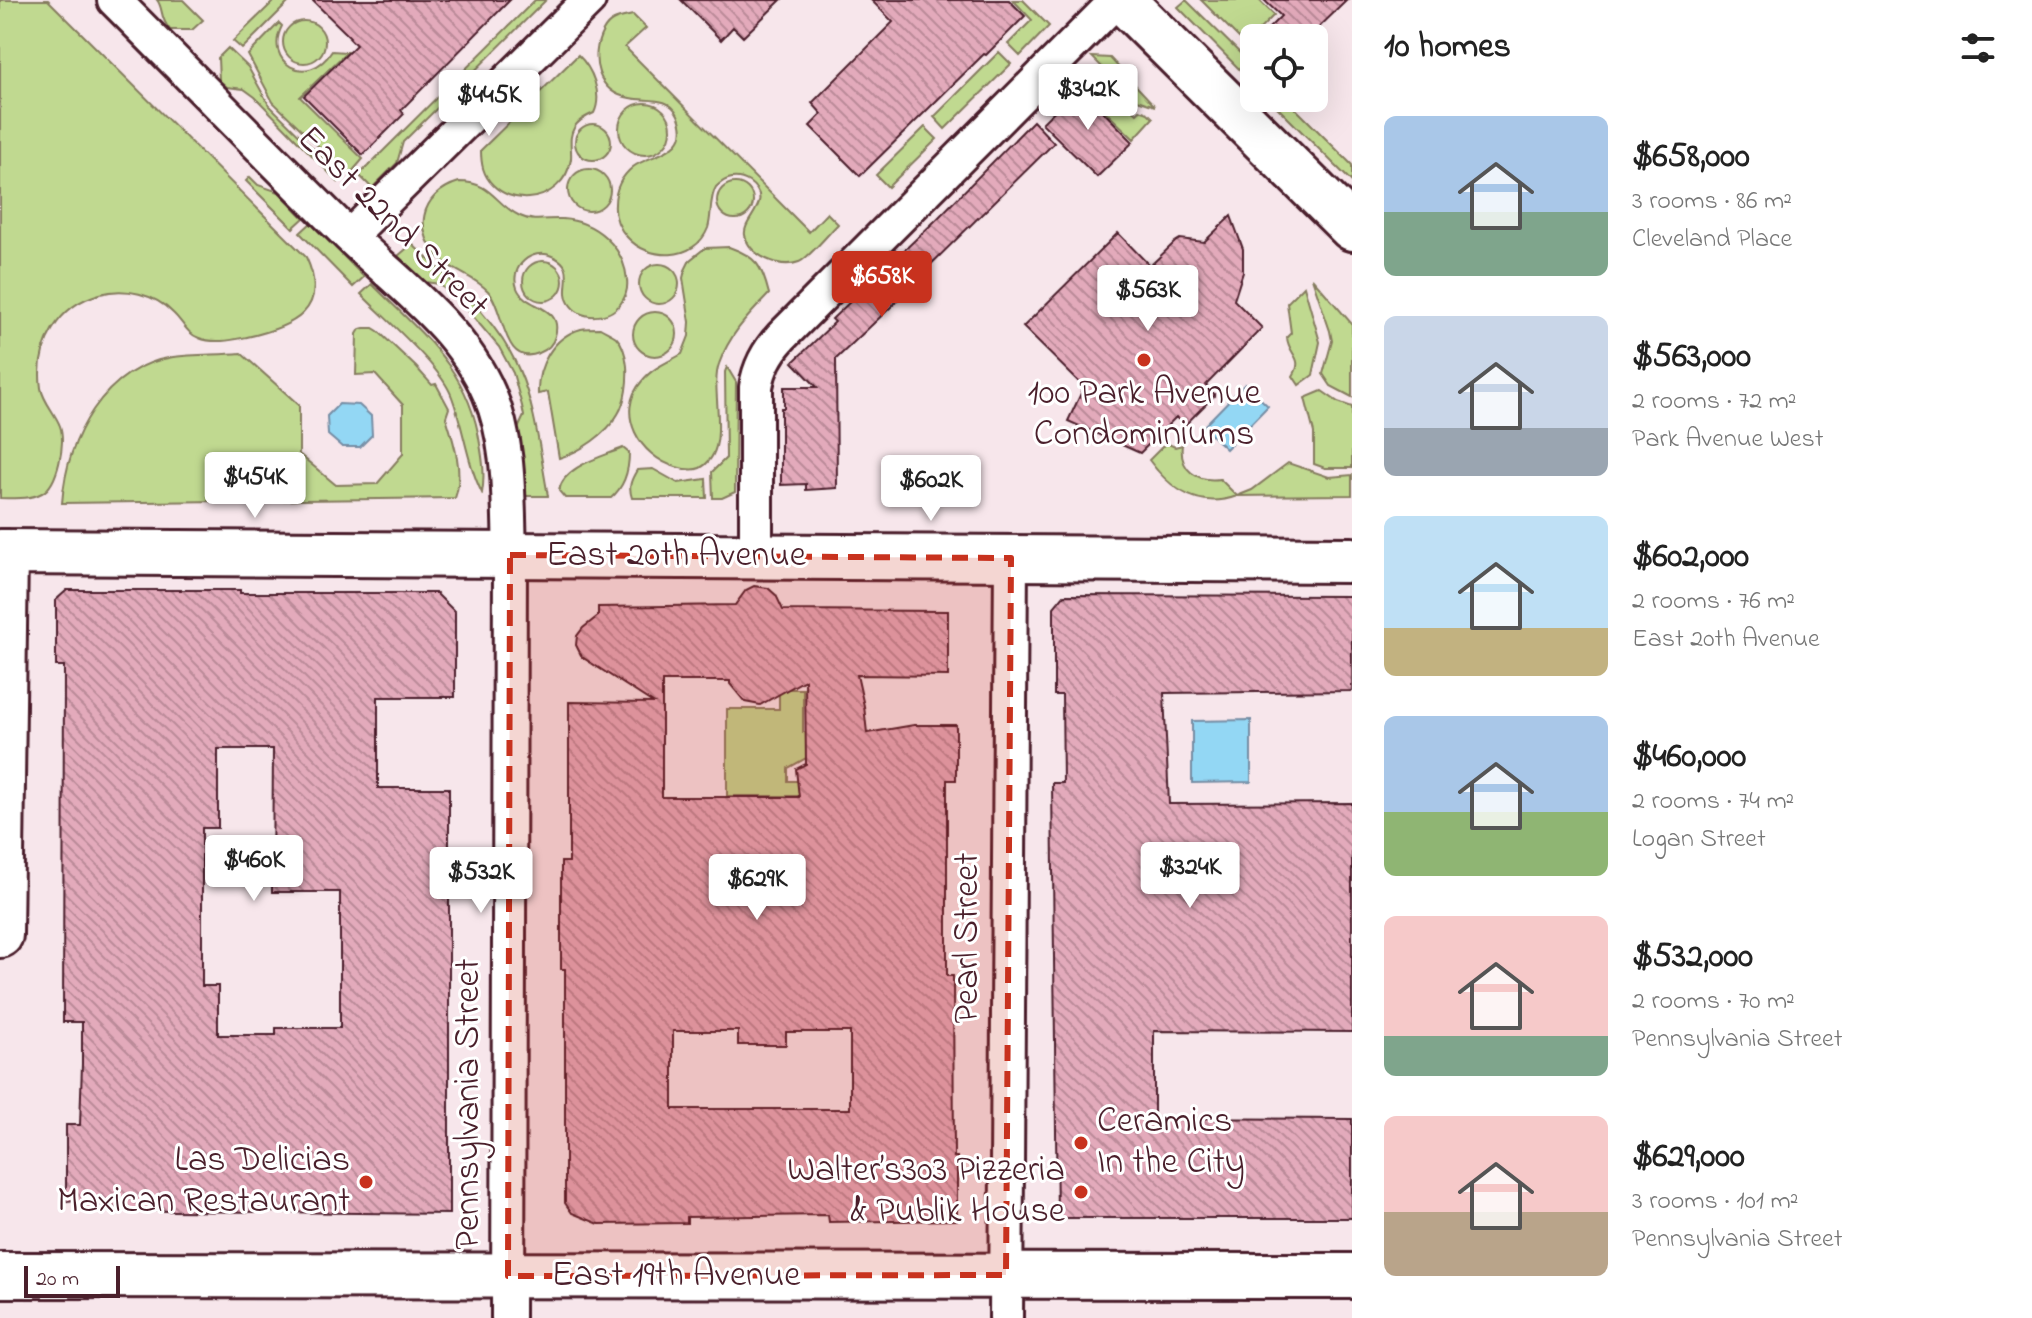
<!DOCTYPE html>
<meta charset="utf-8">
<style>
:root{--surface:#fff;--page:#f2f2f2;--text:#222;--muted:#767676;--accent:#c8321e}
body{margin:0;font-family:"Indie Flower",sans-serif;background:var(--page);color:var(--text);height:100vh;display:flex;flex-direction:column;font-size:30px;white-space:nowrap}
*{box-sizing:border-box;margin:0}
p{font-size:26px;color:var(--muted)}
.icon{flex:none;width:44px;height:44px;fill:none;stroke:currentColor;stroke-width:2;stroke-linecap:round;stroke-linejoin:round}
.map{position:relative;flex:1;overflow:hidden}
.panel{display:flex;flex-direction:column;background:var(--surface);width:680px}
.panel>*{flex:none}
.buttons{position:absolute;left:1240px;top:24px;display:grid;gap:16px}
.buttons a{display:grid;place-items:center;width:88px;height:88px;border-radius:12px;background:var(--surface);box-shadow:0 8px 32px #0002;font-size:40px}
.scale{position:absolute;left:24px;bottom:20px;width:96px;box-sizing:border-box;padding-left:8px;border:4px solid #4a1f2b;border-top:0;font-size:22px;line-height:28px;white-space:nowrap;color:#4a1f2b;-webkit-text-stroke:6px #fff;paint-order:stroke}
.price{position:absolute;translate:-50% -68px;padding:0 18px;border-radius:8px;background:#fff;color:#222;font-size:26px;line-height:52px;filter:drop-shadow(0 2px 4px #0008)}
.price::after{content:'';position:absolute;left:50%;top:48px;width:24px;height:18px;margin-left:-12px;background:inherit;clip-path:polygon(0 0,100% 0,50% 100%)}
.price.on{background:var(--accent);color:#fff}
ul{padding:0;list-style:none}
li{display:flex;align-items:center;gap:24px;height:200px;padding:0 32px}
li span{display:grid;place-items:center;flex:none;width:224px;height:160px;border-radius:12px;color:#555}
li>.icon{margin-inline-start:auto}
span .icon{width:96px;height:96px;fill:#fffc;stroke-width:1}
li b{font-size:34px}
h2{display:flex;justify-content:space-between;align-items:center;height:96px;padding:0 32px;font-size:34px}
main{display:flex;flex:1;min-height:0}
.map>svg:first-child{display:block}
</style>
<main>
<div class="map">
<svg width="1352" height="1318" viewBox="0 0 1352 1318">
<defs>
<pattern id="building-back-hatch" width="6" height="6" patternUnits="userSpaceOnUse" patternTransform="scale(2)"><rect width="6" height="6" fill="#e3aabb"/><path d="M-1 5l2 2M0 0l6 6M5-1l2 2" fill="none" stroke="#ba8a98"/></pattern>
</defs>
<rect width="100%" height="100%" fill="#f7e6eb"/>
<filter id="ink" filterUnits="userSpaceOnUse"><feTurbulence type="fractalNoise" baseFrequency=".0125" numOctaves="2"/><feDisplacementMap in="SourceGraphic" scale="16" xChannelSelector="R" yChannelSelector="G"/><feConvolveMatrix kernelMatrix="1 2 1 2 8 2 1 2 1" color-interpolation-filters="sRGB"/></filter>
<g filter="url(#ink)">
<!-- green -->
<path fill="#c0d990" stroke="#857c5e" stroke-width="2" d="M0 0H48L306 257C331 311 292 327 247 337 232 340 214 344 199 338 187 334 182 321 173 313 155 294 125 287 100 294 58 305 35 346 41 388 43 401 55 413 60 426 66 442 58 485 42 493 29 500 14 498 0 498Z
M157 0H183L203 20 192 30H170C159 17 164 9 157 0Z
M275 0H291L242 49 233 41Z
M535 0H546L403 142 397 163 372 188 359 175Z
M1013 0H1023L1049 26 1020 56 1008 44 1032 20Z
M1186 0 1254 67V84L1178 7Z
M1201 0H1259L1274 15 1259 30 1266 38H1254V53Z
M633 15 646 28 625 47 809 232 827 213 838 224C830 232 808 259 799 262 780 269 749 256 745 235 742 219 776 201 749 182 744 179 738 177 732 178 726 179 720 183 716 187 709 198 712 216 708 228 695 262 648 261 627 237 619 228 614 216 615 204 615 189 622 176 633 167 650 154 695 152 678 115 669 95 647 102 630 98 597 93 589 57 603 31 610 18 620 18 633 15Z
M283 42a21 21 0 1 1 42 0a21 21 0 1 1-42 0Z
M279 23 282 26C263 63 308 89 332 51L347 52 300 97 363 159 351 173 344 171 273 102 248 55Z
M228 48 248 67 269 105 341 176 338 182 255 97 244 89 227 87 219 80 218 58Z
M999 52 1011 64 945 129 934 117Z
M578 55C592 68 603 94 594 113 587 116 578 120 574 128 568 138 572 148 571 159 568 181 549 197 528 198 515 199 502 194 493 185 483 175 481 164 481 150Z
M1092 57 1110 58 1155 106 1134 99Z
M1091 69 1137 113 1140 110 1148 113 1153 118 1134 139 1086 93 1085 75Z
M1268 98H1285L1352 165V182Z
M619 129a26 26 0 1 1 52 0a26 26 0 1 1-52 0Z
M575 142a18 18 0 1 1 36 0a18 18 0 1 1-36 0Z
M925 127 937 139 888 187 876 175Z
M568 190a21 21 0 1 1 42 0a21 21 0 1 1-42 0Z
M250 177 258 185 279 192 304 218 293 228 246 181Z
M459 182C493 182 494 204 520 216 534 223 548 218 562 219 595 221 624 246 627 280 628 288 626 296 621 303 609 320 580 321 569 303 559 287 579 267 552 256 532 247 509 267 517 288 525 309 564 305 555 336 553 344 547 350 539 353 502 368 505 309 488 291 475 277 457 273 443 261 412 233 419 194 459 182Z
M717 201a18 18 0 1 1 36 0a18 18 0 1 1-36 0Z
M311 223 364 277 353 287 300 233Z
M412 244C452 282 497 318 519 370 536 409 540 454 548 496H525L516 433 524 416 522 406 513 373 499 347 465 307 439 284 426 282 398 256Z
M729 247C757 257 762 266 769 294 748 316 729 335 719 364 709 391 733 451 700 468 693 471 683 469 676 467 640 457 614 413 642 381 652 368 668 362 682 354L689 336 690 322 683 278 685 270 690 260 705 248Z
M523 281a20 20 0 1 1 40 0a20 20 0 1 1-40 0Z
M639 284a20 20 0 1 1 40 0a20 20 0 1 1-40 0Z
M1312 278 1352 324V397L1331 386 1323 374 1332 341 1330 331Z
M372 284C422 334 469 369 480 444 483 461 485 476 482 493 467 463 464 429 452 397 441 366 385 319 361 294Z
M1304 286 1320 342 1313 375 1299 385 1293 376C1305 357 1288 355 1287 337L1291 333 1287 303Z
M633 334a22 22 0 1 1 44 0a22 22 0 1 1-44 0Z
M364 328H373L378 331 416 367 432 385 436 384 449 408 446 417C454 442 464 473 455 498L62 503C67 438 103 368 173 357 195 354 218 355 241 353L299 405V454L336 485 377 484 403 454V405L375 374 356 375 357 334 360 329Z
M600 328C605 331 612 334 616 337 624 345 626 356 627 366 628 381 626 401 618 414 607 434 580 452 559 458L548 392 538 394C537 367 552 337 581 329 586 328 594 328 600 328Z
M727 367 736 382 735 492 722 498H713L712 472 726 458 725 372Z
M1322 391 1338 402 1352 407V468H1325L1314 464V433L1305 398Z
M1166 443 1175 447 1182 445C1179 470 1197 482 1220 479L1237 496 1252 490 1288 463 1329 477 1352 475V495L1237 496C1199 510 1171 490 1149 460Z
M623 448 629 453C629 470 624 487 611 498H565L559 491C563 466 602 457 623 448Z
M653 469 678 483 706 479 707 498H632C628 486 631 480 637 470Z
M779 689H803V732L819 733V751L788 768V781H823V796H727V709H779Z"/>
<!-- water -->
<path fill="#93d7f4" stroke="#768da4" stroke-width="2" d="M1245 384 1268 406 1226 449 1203 427Z
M339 404 359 405 371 416 372 435 360 447H342L328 435 327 416Z
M1251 720V782L1192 783V721Z"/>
<!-- building -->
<path fill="url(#building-back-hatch)" stroke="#4a1f2b" stroke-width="2" fill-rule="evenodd" d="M312 0H510L401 110 404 114 363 155 304 96 356 45 349 38 350 37Z
M681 0H781L743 37 733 27 721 40Z
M871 0H1009L1025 16 986 55 984 54 860 176 810 126 822 114 812 103 893 22Z
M1264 0H1347L1308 38H1259L1281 16Z
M1079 87 1133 142 1097 177 1042 123Z
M1033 121 1054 143 909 286 911 288 836 359 837 488 806 490V484L781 485V408H784V387H817L793 362 835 322 832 319 936 220Z
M1231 216 1243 249V272L1234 300 1262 328 1206 385 1215 395 1184 426 1176 417 1140 453 1068 421 1084 387 1023 327 1118 233 1150 266 1175 242 1180 239 1204 242Z
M754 586 768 588 776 595 783 610 948 611V676L857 675 864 706 867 733 914 725H956V780H947V976H953L954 1157H957V1220L829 1222 828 1215 687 1217V1223L599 1224 572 1213 565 1203V969H561V862H569V702L653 703 582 657 576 645 577 636 583 628 598 616V607L735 605 746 590ZM805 680 806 764 796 769 799 797H662V681H730V684L745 702 760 705ZM673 1031H738V1045H786V1032H850V1109H673Z
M67 590H240V593H436L455 612V697H378V788H449V1214L82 1210 74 1201 66 1202V1125H80L82 1064V1022H63L64 666H56V600ZM218 749H273L272 892H340V1028H276V1035H218V986H202V828H218Z
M1064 595 1352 596V691L1164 693 1169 804 1352 803V1032L1154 1031V1118L1352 1119V1218H1057L1052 783H1063L1062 695H1054V607Z"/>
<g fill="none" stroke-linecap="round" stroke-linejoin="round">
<!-- street casing -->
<g stroke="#4a1f2b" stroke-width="38">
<path id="street" d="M114 0C192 78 270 158 349 236 399 284 461 328 489 393 511 443 508 502 510 555L508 1318
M350 236 589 0
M756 556V387C759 367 767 352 781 337L1117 0
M1006 1318 1011 558"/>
</g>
<!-- secondary casing -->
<g stroke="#4a1f2b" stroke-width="50">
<path id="secondary" d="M1122 0 1352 228
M0 552 1352 560
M0 935 5 552
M0 1275 1352 1276"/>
</g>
<!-- street -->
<use href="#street" stroke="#fff" stroke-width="32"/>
<!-- secondary -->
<use href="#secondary" stroke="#fff" stroke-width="44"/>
</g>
</g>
<!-- marked area -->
<path fill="#c8321e" fill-opacity="0.2" stroke="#c8321e" stroke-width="6" stroke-dasharray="16 10" stroke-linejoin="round" d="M510 555 1011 558 1006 1275 508 1276Z"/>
<!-- markers -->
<g fill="#c8321e" stroke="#fff" stroke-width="3">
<circle cx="1144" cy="360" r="8"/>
<circle cx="1081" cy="1143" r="8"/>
<circle cx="366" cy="1182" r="8"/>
<circle cx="1081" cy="1192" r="8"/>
</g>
<g text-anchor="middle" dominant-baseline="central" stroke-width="6" stroke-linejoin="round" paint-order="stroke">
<!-- street labels -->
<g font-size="36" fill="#4a1f2b" stroke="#fff">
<text transform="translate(392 223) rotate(45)">East 22nd Street</text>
<text x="676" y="556">East 20th Avenue</text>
<text transform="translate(968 938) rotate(-90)">Pearl Street</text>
<text transform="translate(469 1104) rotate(-90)">Pennsylvania Street</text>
<text x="676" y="1276">East 19th Avenue</text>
</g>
<!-- poi labels -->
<g font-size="36" fill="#4a1f2b" stroke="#fff" text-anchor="end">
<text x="1144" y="394" text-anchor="middle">100 Park Avenue<tspan x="1144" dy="41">Condominiums</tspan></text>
<text x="1097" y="1122" text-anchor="start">Ceramics<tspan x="1097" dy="41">In the City</tspan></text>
<text x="350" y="1161">Las Delicias<tspan x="350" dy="41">Maxican Restaurant</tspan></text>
<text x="1065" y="1171">Walter’s303 Pizzeria<tspan x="1065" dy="41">&amp; Publik House</tspan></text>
</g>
</g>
</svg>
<div class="buttons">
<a><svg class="icon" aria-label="locate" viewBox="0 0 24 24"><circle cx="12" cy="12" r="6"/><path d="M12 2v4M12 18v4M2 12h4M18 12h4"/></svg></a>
</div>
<div class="scale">20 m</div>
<b class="price" style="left:1088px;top:132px">$342K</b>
<b class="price" style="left:489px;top:138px">$445K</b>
<b class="price on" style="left:882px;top:319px">$658K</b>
<b class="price" style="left:1148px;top:333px">$563K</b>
<b class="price" style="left:255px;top:520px">$454K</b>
<b class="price" style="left:931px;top:523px">$602K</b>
<b class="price" style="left:254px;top:903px">$460K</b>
<b class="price" style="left:1190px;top:910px">$324K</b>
<b class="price" style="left:481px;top:915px">$532K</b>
<b class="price" style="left:757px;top:922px">$629K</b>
</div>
<section class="panel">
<h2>10 homes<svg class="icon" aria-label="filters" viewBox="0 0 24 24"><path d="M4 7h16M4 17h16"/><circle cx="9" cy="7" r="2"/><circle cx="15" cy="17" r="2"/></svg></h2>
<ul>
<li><span style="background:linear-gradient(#a9c7e8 60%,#7fa58c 0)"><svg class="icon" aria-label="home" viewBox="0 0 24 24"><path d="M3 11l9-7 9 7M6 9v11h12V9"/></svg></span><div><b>$658,000</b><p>3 rooms · 86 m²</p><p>Cleveland Place</p></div></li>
<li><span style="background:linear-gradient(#c9d6e8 70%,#9aa5b1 0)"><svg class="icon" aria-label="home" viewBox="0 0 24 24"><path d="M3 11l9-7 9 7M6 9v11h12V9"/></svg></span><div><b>$563,000</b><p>2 rooms · 72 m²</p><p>Park Avenue West</p></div></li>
<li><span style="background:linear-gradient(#bfe0f5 70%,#c2b280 0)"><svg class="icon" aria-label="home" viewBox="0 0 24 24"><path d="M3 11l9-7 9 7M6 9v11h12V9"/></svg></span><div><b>$602,000</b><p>2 rooms · 76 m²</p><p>East 20th Avenue</p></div></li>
<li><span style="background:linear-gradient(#a9c7e8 60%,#8fb573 0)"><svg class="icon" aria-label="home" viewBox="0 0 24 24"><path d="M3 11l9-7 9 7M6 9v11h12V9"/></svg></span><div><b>$460,000</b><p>2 rooms · 74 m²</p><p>Logan Street</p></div></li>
<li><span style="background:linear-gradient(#f6c9c9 75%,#7fa58c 0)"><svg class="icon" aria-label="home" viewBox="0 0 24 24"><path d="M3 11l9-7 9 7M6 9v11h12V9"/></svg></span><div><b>$532,000</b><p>2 rooms · 70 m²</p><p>Pennsylvania Street</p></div></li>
<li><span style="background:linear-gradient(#f6c9c9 60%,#b9a48a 0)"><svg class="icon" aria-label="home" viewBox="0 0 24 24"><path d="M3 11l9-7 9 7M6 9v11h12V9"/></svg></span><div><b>$629,000</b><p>3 rooms · 101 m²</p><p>Pennsylvania Street</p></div></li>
</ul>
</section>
</main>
